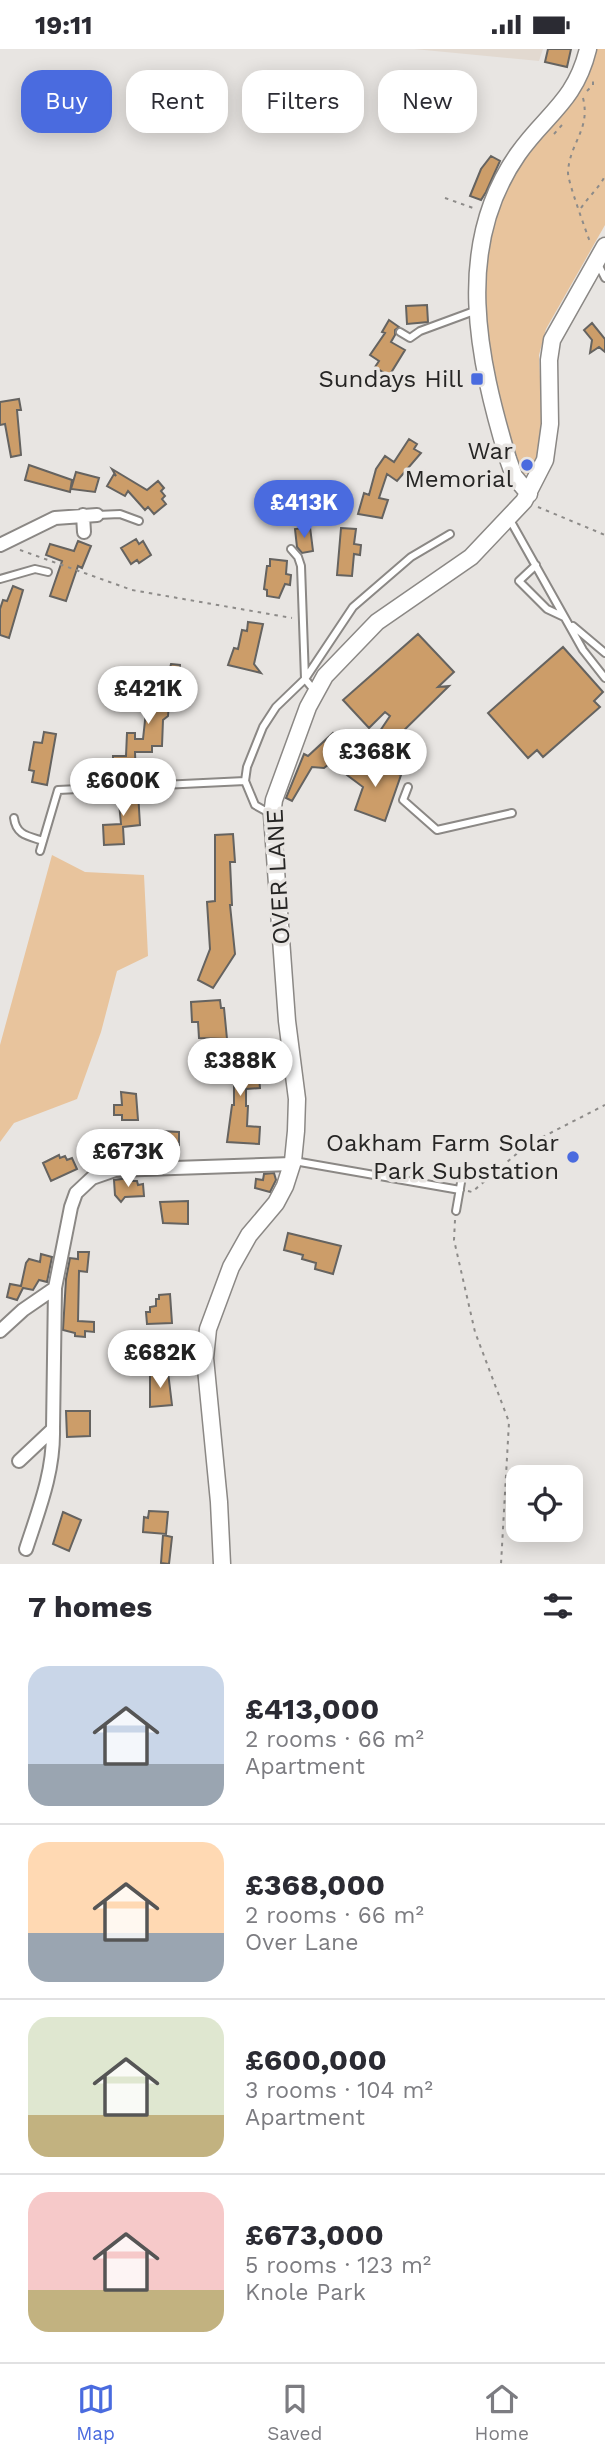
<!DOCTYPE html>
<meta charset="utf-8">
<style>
:root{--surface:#fff;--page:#f7f7f7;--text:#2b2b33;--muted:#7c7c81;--line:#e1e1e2;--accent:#4a6bdf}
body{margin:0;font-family:"Work Sans",sans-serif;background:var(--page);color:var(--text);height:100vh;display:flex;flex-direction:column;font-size:26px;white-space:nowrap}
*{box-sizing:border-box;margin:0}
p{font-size:23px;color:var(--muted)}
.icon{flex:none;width:38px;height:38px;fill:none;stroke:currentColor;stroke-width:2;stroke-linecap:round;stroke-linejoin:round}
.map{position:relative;height:1515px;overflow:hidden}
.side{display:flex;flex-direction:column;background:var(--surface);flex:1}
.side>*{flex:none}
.hud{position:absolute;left:21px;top:21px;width:564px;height:63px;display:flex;gap:14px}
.tools{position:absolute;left:506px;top:1416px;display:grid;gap:14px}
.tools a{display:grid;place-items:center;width:77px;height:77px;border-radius:14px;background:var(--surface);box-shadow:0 4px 18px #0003;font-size:35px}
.price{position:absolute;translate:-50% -60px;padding:0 16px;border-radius:24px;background:#fff;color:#222;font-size:23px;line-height:46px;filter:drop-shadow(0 2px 4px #0008)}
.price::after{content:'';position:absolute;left:50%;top:42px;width:21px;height:16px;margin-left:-10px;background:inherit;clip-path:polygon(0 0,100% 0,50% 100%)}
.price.active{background:var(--accent);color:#fff}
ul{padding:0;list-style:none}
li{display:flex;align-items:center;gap:21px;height:175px;padding:0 28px}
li+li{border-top:2px solid var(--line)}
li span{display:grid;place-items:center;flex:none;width:196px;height:140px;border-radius:21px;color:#555}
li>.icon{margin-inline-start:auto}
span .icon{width:84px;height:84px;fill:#fffc;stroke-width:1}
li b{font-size:30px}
h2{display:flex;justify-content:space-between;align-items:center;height:84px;padding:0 28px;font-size:30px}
.pill{padding:0 24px;border-radius:21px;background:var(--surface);box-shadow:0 4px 18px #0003;font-size:24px;line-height:63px}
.pill.active{background:var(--accent);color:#fff}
.status{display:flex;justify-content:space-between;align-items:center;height:49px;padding:0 35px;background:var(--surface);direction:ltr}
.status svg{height:19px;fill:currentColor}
.menu{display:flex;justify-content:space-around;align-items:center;height:98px;border-top:2px solid var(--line);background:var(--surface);font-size:19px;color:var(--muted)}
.menu a{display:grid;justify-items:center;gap:4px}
.menu .active{color:var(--accent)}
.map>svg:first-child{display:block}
</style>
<div class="status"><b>19:11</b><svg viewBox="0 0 49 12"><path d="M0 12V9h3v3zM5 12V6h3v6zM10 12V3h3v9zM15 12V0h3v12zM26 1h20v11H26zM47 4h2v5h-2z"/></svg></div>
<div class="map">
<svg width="605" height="1515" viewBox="0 0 605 1515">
<rect width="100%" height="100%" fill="#e8e5e2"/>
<!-- built -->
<path fill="#e2d9d0" d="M414 0H543L539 12Z"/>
<!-- green -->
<path fill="#e8c49d" d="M591 0H605V176L546 280 539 306 543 393 540 408 529 425 519 424 481 292 488 164Z
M52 806 85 823 144 826 148 907 117 922 101 983 77 1050 14 1074 0 1093V996Z"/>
<!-- building -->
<path fill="#cc9d69" stroke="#656360" stroke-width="2" d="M548 0H571L567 18 545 13Z
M491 107 500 112 486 143 481 151 470 147 481 120Z
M427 256 428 273 407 275 406 257Z
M389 271 399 278 395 281V286L391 293 405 301 389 327 375 318 379 312 370 306 385 284 382 283Z
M592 274 605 290V303L599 298 590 304 592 291 584 281Z
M19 350 21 361H17L21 406 11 408 5 375 0 376V353Z
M409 390 417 395 414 400 421 404 397 432 387 425 379 449 388 451 382 469 358 465 364 444 369 446 376 420 385 407 394 413Z
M29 416 72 431 70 443 25 431Z
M112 420 147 441 158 432 164 439 161 442 165 447 162 450 166 455 154 465 148 458 145 461 128 442 125 447 107 437 114 425 116 427Z
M76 423 99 429 95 443 71 440Z
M310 478 313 502 302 504 297 498 295 480Z
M341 479 356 480 354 495 361 496 360 506 354 505 352 527 337 526Z
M136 490 139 495 143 492 151 506 139 514 137 511 131 515 121 499Z
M78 492 91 497 82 519 78 517 66 552 50 547 62 512 46 506 50 495 74 502Z
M270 510 287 512 286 525 291 526 290 536 285 535 279 549 267 547V541L264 540 267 517H270Z
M13 537 23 541 9 589 0 586V560L3 551 7 552Z
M248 573 263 575 254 615 261 624 228 616 234 599 238 600 242 581 247 582Z
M418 585 454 623 438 638 449 637 388 697 378 685 390 667 385 663 369 679 343 651Z
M563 598 603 643 594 652 600 658 543 708 537 701 528 709 488 664Z
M171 615 180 616 179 634 175 643 170 642 168 667 163 671 162 697H152V703H135L136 732 113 731V707H126L127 684H135V690H143L148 644 159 645 161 618 170 619Z
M44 683 56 685 47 736 32 733 34 722 29 721 34 693 42 694Z
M333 684 345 696 335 705 338 708 324 719 312 718 292 752 286 749 304 705 308 707Z
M359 710 401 726 385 772 355 761 363 738 347 726Z
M138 743 140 776 123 778 124 795 104 796 103 776 121 775 119 754 112 749 117 744Z
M233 785 235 813H230L232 856H230L235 905 213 939 198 931 210 900 207 853 215 852V786Z
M220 951 221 959H224L227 990 199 989 198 973H192L191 953Z
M244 997 246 1029 259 1028 260 1039 246 1040V1057H248L247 1077 260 1078 259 1095 227 1093 232 1056H234V1031H226L225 998Z
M121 1043 136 1045 138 1071H122V1066H114V1056H122Z
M141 1081 179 1083V1096H172V1098L141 1097Z
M92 1083 109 1089 104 1102 87 1096Z
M59 1106 60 1109 65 1107 67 1111 72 1109 77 1120 51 1132 43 1114Z
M274 1124 276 1131 270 1143 255 1139 256 1130 263 1131 264 1125Z
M130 1129V1132H137L138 1136 143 1135 144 1147 125 1148 121 1153 115 1146 114 1131Z
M188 1152V1175L163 1174 160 1153Z
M288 1184 341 1197 333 1225 315 1220 316 1214 302 1210 303 1206 284 1201Z
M78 1203H89L87 1223 79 1222 78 1272 94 1273V1283L85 1282V1288L75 1287V1284L63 1281 66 1230 70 1209 78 1210Z
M41 1205 52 1208 47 1233 39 1231 33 1241 23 1239 17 1251 7 1248 10 1235 21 1237 26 1214 29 1210 40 1213Z
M170 1245 172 1274 147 1275 146 1263H150V1258L156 1257V1250H159V1246Z
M168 1323 172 1356 150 1358V1325Z
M66 1362H90V1387L67 1388Z
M149 1462 168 1463 166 1485 143 1483 144 1468 148 1469Z
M63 1463 81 1471 69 1502 53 1495Z
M163 1486 172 1488 169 1515 161 1514Z"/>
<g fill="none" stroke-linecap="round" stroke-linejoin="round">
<!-- service casing -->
<g stroke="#8b8885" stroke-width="10">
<path id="service" d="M597 213 605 229
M400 283 410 289 420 282 477 261
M97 466 120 465 139 472
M510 471 583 601 605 629
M291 500 298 508 301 517 305 630 314 641
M536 516 519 532 547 560 564 568
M0 530 35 520 48 523
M573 577 605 604
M408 738 403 751 437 781 512 764
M271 765 255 756 245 732 247 718 263 678 276 658 305 630 353 558 411 508 450 485
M14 769C16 786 28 787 43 792
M40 802 58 741 245 732
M294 1112 460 1141
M456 1162 463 1122"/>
</g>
<!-- minor casing -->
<g stroke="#8b8885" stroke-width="16">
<path id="minor" d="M83 466 84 483
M0 496 55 469 97 466
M0 1282 23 1261 55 1239
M19 1412 53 1380 55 1239 71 1158 76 1144 92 1129 115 1121 292 1115
M26 1500C39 1460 54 1423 53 1380"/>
</g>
<!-- tertiary casing -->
<g stroke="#8b8885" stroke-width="19">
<path id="tertiary" d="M529 445 514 427 508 410C478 310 453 198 518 105 546 65 575 53 588 0
M222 1515 219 1453 205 1309 208 1280 231 1218 249 1186 276 1154 285 1137 293 1112 296 1082 297 1050 287 972 272 766 274 751 308 658 325 627 377 573 471 508 524 452 545 411 550 375 549 311 552 291 605 197"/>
</g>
<!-- path -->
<path stroke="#8d8b89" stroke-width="2" stroke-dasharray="3.5 5" stroke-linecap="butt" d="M587 42 593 36V29
M583 49C591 81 569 94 568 124 568 133 586 182 590 193
M554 85 562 76
M445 149 476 160
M581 159C589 147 599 139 605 127
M538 458 605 486
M20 501 132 541 292 569
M468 1142 472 1143 527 1096 605 1056
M455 1171 454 1191 475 1283 509 1373 501 1515"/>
<!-- service -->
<use href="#service" stroke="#fff" stroke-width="6"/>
<!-- minor -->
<use href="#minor" stroke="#fff" stroke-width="12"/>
<!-- tertiary -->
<use href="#tertiary" stroke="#fff" stroke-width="16"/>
</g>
<!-- markers -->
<g fill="#4a6bdf" stroke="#e8e5e2" stroke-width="2.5">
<rect x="470" y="323" width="14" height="14" rx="3.5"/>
<circle cx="527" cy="416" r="7"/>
<circle cx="573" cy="1108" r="7"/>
</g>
<g text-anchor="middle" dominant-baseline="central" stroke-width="7" stroke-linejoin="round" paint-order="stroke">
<!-- poi labels -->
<g font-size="24" fill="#262524" stroke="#e8e5e2" text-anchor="end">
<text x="463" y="330">Sundays Hill</text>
<text x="513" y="402">War<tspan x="513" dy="28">Memorial</tspan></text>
<text x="559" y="1094">Oakham Farm Solar<tspan x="559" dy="28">Park Substation</tspan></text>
</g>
<!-- street labels -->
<g font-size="24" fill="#262524" stroke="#e8e5e2">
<text transform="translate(278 828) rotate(-93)">OVER LANE</text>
</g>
</g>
</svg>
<div class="tools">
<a><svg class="icon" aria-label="locate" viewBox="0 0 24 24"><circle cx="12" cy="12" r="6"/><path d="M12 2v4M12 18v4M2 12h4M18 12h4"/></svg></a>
</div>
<b class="price active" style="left:304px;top:491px">£413K</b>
<b class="price" style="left:148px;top:677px">£421K</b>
<b class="price" style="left:375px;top:740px">£368K</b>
<b class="price" style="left:123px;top:769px">£600K</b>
<b class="price" style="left:240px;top:1049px">£388K</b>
<b class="price" style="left:128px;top:1140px">£673K</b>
<b class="price" style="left:160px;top:1341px">£682K</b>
<div class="hud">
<a class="pill active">Buy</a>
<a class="pill">Rent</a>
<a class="pill">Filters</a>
<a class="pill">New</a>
</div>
</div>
<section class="side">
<h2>7 homes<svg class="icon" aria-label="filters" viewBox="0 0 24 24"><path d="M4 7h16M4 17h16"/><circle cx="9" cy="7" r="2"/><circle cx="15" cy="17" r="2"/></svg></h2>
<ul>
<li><span style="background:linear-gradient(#c9d6e8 70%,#9aa5b1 0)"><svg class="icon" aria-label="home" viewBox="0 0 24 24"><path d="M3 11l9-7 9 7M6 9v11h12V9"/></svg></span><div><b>£413,000</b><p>2 rooms · 66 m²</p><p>Apartment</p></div></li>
<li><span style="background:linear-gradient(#ffd9b3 65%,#9aa5b1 0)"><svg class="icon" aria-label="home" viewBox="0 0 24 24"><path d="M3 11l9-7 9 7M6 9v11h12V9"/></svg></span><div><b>£368,000</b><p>2 rooms · 66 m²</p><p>Over Lane</p></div></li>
<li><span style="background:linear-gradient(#dfe7d0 70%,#c2b280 0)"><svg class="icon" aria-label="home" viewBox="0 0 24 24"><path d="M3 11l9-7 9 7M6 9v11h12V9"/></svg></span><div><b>£600,000</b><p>3 rooms · 104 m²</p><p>Apartment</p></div></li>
<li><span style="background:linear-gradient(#f6c9c9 70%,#c2b280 0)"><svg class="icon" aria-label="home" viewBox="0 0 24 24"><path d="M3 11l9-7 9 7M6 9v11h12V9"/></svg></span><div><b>£673,000</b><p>5 rooms · 123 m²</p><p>Knole Park</p></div></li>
</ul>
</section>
<nav class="menu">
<a class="active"><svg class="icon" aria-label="map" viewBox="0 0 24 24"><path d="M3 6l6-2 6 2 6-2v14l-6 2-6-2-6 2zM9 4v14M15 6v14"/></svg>Map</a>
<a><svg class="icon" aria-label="saved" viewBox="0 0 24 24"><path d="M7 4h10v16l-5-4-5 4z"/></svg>Saved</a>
<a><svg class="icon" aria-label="home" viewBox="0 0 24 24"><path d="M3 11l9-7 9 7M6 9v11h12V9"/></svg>Home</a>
</nav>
